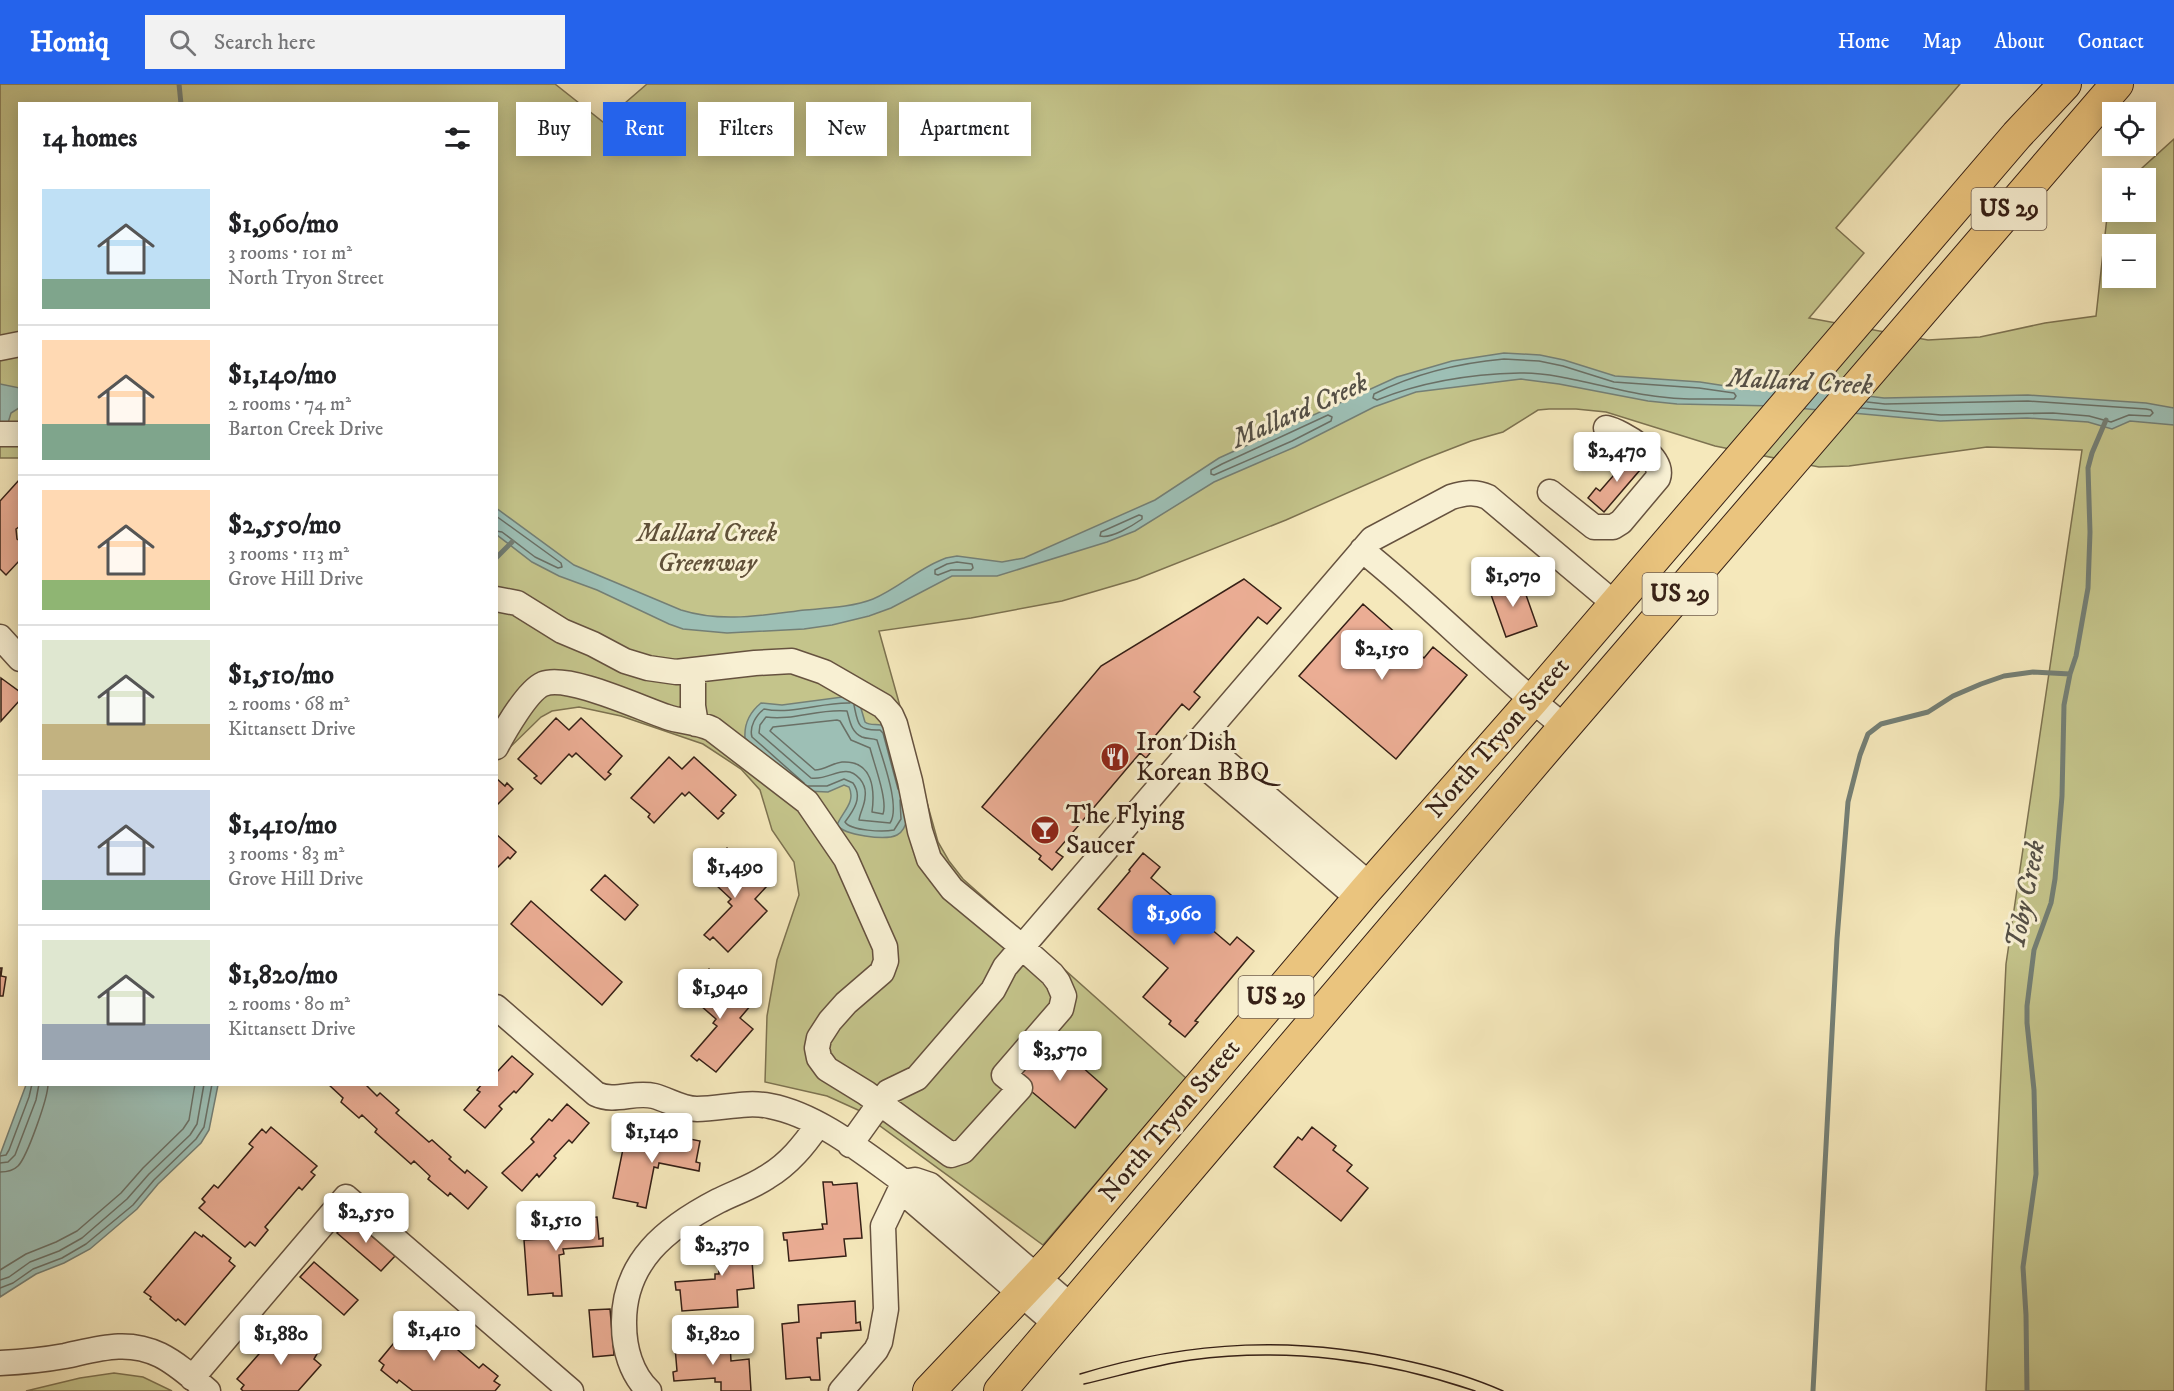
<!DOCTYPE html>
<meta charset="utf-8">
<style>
:root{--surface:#fff;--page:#f2f2f2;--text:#202124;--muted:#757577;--line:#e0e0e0;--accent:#2563eb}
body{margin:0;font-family:"IM FELL DW Pica",serif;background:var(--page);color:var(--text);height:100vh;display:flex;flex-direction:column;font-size:22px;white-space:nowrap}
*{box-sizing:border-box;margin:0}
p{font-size:20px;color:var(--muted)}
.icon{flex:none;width:33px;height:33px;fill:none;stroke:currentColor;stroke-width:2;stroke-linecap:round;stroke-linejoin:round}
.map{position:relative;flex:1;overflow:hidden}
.details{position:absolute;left:18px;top:18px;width:480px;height:984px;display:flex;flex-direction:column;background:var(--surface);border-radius:0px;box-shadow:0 3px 15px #0003}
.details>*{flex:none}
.banner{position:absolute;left:516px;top:18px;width:570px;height:54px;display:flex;gap:12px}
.controls{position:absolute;left:2102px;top:18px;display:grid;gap:12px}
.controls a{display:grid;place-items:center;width:54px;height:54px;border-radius:0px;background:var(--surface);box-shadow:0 3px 15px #0003;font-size:30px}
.price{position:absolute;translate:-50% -51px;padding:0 14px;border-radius:6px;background:#fff;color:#222;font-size:20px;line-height:39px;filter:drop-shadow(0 2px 3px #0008)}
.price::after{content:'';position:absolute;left:50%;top:36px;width:18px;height:14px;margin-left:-9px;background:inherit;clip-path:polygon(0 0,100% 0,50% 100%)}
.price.on{background:var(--accent);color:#fff}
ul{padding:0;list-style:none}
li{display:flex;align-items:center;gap:18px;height:150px;padding:0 24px}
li+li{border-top:2px solid var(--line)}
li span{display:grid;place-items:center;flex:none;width:168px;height:120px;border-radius:0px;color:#555}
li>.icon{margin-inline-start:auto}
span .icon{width:72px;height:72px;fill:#fffc;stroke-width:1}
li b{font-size:26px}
h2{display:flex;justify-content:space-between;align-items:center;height:72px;padding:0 24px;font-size:26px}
.tag{padding:0 21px;border-radius:0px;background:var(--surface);box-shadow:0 3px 15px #0003;font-size:21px;line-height:54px}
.tag.on{background:var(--accent);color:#fff}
header{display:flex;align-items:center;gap:36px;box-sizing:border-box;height:84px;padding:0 30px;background:var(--accent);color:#fff}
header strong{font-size:28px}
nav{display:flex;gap:33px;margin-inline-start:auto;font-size:21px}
.search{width:420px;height:54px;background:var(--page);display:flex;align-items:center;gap:15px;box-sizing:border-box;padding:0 21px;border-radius:0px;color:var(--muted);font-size:22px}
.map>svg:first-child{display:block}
</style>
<header>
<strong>Homiq</strong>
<div class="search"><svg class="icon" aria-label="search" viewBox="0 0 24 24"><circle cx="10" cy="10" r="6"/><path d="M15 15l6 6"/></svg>Search here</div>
<nav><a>Home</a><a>Map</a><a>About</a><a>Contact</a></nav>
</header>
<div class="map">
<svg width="2174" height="1307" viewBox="0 0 2174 1307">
<rect width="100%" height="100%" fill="#f5e8bb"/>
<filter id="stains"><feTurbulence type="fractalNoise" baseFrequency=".00333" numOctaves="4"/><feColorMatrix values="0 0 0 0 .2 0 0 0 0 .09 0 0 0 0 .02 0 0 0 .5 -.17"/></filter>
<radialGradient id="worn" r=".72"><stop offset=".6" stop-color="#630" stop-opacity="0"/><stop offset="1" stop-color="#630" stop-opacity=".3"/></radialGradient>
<!-- green -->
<path fill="#c4c48b" stroke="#7d7250" stroke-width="1.5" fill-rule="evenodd" d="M0 0H555L603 38 647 0H1960L1836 144 1864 169 1809 234 1928 256 1980 253 2045 239 2096 232 2109 115 2112 112V128H2145V94H2131L2174 55V1307H1986L2006 880 2082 366 1987 363 1849 382 1819 383 1715 362 1606 328 1576 325H1549L1538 326 1503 348 1471 357 1422 376 1286 436 1137 495 1062 517 971 534 879 547 938 758 949 777 963 795 1186 994 1043 1161 858 1026 827 1012 765 998 767 932 777 876 799 811 794 778 772 746 760 706 741 685 703 660 621 632 579 623 552 627 541 633 497 676 496 20H20L19 374H0ZM2112 160H2145V194H2112Z
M114 1289 143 1293 172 1307H26L80 1294Z"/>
<!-- water -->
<path fill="#9dbfb5" stroke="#747f75" stroke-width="1.5" d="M1504 269 1540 271 1564 276 1615 292 1700 298 1726 302 1833 308 1884 314 2028 311 2146 319 2174 324V341L2130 337 2112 345 2088 338 2027 334 1940 337 1776 322 1677 320 1648 317 1559 300 1521 295 1416 308 1374 323 1295 363 1214 398 1135 447 1107 458 997 492H952L891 524 869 532 832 541 804 545 727 549 683 545 669 540 597 506 559 492 532 478 497 451 496 424 574 481 681 526C722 539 763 531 805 526 827 524 853 523 873 515 899 504 920 483 946 474L957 472 1002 478 1024 474 1155 416 1219 374 1397 293 1452 277Z
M0 300 20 304 19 324 11 329 8 339 0 343Z
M850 612 860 621 865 638C871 643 879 638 886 643L907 736C905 742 903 748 897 751 885 757 844 751 837 741 843 727 856 718 849 703L844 701 828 708 805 707 745 654C744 640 750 628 761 619L782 621Z
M26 1001H218L209 1046 201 1059 158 1100 137 1125 90 1165 64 1179 36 1190 0 1213V1071Z"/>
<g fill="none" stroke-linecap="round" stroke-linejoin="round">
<!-- shore -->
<path stroke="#6a7066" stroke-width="1.5" d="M1504 275 1539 277 1563 282 1614 298 1699 304 1734 309 1736 312 1734 315C1705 315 1675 316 1647 311 1608 305 1558 288 1520 289 1472 290 1421 298 1377 316L1373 314 1374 310C1414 290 1459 279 1504 275Z
M1861 324 1941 331 2053 329 2089 332 2111 338 2129 331 2150 332 2153 329 2151 326 2146 325 2028 317 1885 320 1867 318
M1328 331 1332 333 1331 337 1292 357 1214 391 1211 390V386L1222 380Z
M1139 431 1142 432V435C1132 442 1111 455 1100 452L1101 448Z
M496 432 561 479 562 483 558 484 535 473 502 448 496 447
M957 478 972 480 973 484 971 486H951L938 491 935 490V486L947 480Z
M854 621C858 640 857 647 880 646L883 649 898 705
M847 627C850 637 851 648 862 653 867 655 872 654 877 656 882 674 901 723 890 739L859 736C860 728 865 721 865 713 866 707 864 700 860 695 845 677 830 697 811 694L759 649 760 641 766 633C793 637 820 624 847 627Z
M837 636 840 637 851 656 870 664C874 680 888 716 883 730L872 728C875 706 873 676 842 678 832 679 825 686 815 686L770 647 773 643Z
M804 699 752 653C749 643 756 631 764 625 792 631 822 618 850 619
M808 702H827L844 695 853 699C863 713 854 726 845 738 851 747 883 748 894 746L901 735 900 716
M0 1072 6 1071 9 1066 29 1013 32 1000
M0 1079 8 1078 15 1071 36 1016 39 1000
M0 1088C7 1088 13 1087 18 1082 27 1073 48 1014 48 1000
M0 1186 26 1170 56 1158 77 1147 121 1109 143 1084 183 1045 189 1036 195 1000
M0 1196 9 1193 30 1178 59 1167 82 1154 127 1115 149 1090 190 1051 197 1040 204 1000
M0 1204 13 1199 33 1185 62 1174 86 1160 133 1121 154 1096 196 1055 204 1043 212 1000"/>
<!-- stream -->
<path stroke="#747f75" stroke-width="5" d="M179 0 181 20
M496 474 512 458
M1813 1307 1837 855 1848 718 1860 671 1868 650 1881 640 1928 628 1953 612 1981 600 2004 592 2033 588 2070 590
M2027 1307 2026 1231 2023 1183 2036 1090 2034 1006 2027 939V922L2034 866 2051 819 2055 795 2062 712 2064 621 2070 590 2076 572 2088 504 2090 448 2088 384 2092 369 2106 336"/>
</g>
<!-- building -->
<path fill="#ebad94" stroke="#362016" stroke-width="1.5" d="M1633 369 1646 379 1604 428 1588 414 1596 404 1600 407Z
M20 395V442L16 445 17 455 20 457V476L6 491 0 485V417Z
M1520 494 1537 542 1506 553 1489 505Z
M1244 495 1281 524 1267 540 1258 533 1194 608 1200 613 1189 626 1182 620 1150 658 1155 663 1146 674 1140 669 1056 768 1063 773 1052 786 1039 775 1041 772 982 723 1101 582Z
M1363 520 1424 574 1433 563 1467 591 1396 675 1299 592Z
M1 594 20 608V616L1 637Z
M556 634 569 646 581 634 622 672 608 688 611 690 605 696 576 669 572 673 569 670 541 700 534 694 537 692 518 675Z
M669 673 682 685 694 673 736 711 721 727 724 729 718 735 689 708 685 712 682 709 654 739 648 733 650 730 631 714Z
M496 694 505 702 507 699 513 705 496 722Z
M496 750 516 768 510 775 508 773 496 785Z
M727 764 767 802 755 815 767 827 728 868 713 853 710 856 704 851 732 822 728 818 731 815 701 787 707 780 710 782Z
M1143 769 1160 783 1151 794 1230 861 1237 853 1254 867 1195 937 1198 938 1185 953 1169 940 1171 937 1143 913 1168 884 1098 825 1130 787 1129 786Z
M605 791 638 821 625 836 591 806Z
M531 817 622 898 602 921 511 840Z
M0 884H2L1 892 6 893 3 912H0Z
M709 885 751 921 740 934 753 945 716 988 699 975 697 977 691 972 717 942 713 939 716 935 685 908 691 902 693 904Z
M1046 951 1107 1005 1075 1044 1012 991Z
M512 972 533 990 516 1009 514 1007 499 1022 502 1025 485 1044 464 1026 480 1008 477 1006 482 1000H496V989Z
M328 1000H365L377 1012 380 1009 399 1026 396 1029 429 1058 432 1056 451 1073 449 1075 465 1089 467 1086 487 1103 468 1125 450 1109 448 1112 428 1095 430 1092 414 1077 411 1080 375 1048 377 1045 362 1031 359 1034 341 1018 343 1014Z
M567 1020 589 1039 572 1059 569 1056 554 1072 556 1074 539 1093 537 1090 522 1107 502 1089 534 1058 531 1055 549 1035 552 1037Z
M271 1043 317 1082 311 1088 315 1091 302 1106 299 1103 265 1143 268 1146 255 1162 250 1158 245 1163 199 1124 205 1118 202 1115 214 1101 218 1104 253 1063 249 1060 262 1045 266 1049Z
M1312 1043 1336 1062 1333 1066 1352 1081 1347 1087 1368 1104 1341 1137 1274 1083 1298 1053 1302 1056Z
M645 1046 700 1057 696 1078 700 1079 699 1087 659 1079 658 1084 654 1083 646 1124 637 1122 638 1119 613 1114 624 1060 641 1063Z
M823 1098H832L833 1101 857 1099 862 1154 844 1155 846 1172 789 1177 787 1156H784L783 1149 823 1145 822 1140H827Z
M597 1133 599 1155 603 1154V1162L563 1165 564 1170 559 1171 562 1212H553V1209L528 1211 524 1156 542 1155 540 1138Z
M351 1134 395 1172 381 1187 337 1149Z
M195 1148 202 1153 203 1151 231 1174 229 1177 235 1182 185 1241 178 1235 176 1237 150 1215 151 1213 144 1208Z
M725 1148V1151L750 1149 754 1204 737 1206 738 1223 682 1227 680 1206H676L675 1198 715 1195V1190H719L716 1149Z
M314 1178 358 1216 344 1231 300 1193Z
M855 1217 856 1239 860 1238 861 1246 821 1249V1254H817L820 1296H811L810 1293 786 1295 782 1240 799 1238 798 1221Z
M610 1225 614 1271 593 1273 589 1226Z
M418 1230 424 1236 427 1233 441 1245 438 1249 479 1284 483 1280 498 1292 494 1297 500 1301 495 1307H413L399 1296 397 1299 381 1286 384 1281 379 1277Z
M280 1246 287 1251 291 1247 317 1270 314 1275 321 1281 298 1307H243L241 1305 244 1301 237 1295Z
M730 1259 731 1277 749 1275 751 1307H721V1298H715V1294L674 1297 673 1288 677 1287 675 1263Z"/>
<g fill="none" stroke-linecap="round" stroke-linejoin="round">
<!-- minor casing -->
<g stroke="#66523f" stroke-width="27">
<path id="minor" d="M0 264 20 260
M0 350H20
M1550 408 1594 443H1613L1621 438 1658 394C1665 373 1623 348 1606 344
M1362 466C1432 522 1494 587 1565 643
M496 515 517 519 562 547 593 560 625 577 648 584 676 588 755 579 792 577 824 588 883 622 891 631 895 640 910 697 920 747 929 775 952 805 1015 857 1052 890 1058 898 1064 912 1061 925 1004 991 1020 1004 963 1067 951 1071 866 1009 827 985 819 974 817 964 819 954 830 937 846 919 882 888 886 877 885 863 846 775 807 718 712 645C698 638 682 638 667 633 640 624 568 590 543 600 527 607 504 648 496 663
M0 553 20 575
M693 587V622L696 640
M1200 656 1370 801
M1189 669 1359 815
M496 923 596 1010C615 1019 634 1007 654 1012 669 1016 681 1025 697 1025 721 1025 746 1017 770 1022 818 1031 865 1070 904 1098L883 1142 886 1225 880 1258 876 1266 841 1307
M850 1061 888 1008 917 994 993 906 1005 883 1372 455 1451 413C1464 409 1475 407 1488 413L1615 520
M1056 1240 913 1117 904 1098 915 1096 930 1101 1071 1222
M0 1279C22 1278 43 1276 65 1272 98 1265 127 1255 160 1271 178 1280 193 1294 208 1307
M192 1294 346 1113 571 1307
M649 1307C631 1290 624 1264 624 1240 623 1178 666 1144 718 1117 734 1109 752 1103 767 1093 789 1080 804 1061 818 1041"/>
</g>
<!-- major casing -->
<g stroke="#362016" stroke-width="34">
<path id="major" d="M929 1307 1052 1177 1365 807 1532 617 2017 51 2065 0
M1000 1307 1543 668 2117 0"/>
</g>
<!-- minor -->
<use href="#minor" stroke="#f8f0d3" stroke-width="24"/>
<!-- major -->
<use href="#major" stroke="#eac47e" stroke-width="32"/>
<!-- tram -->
<path stroke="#362016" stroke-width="1.5" d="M1080 1290C1191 1256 1299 1251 1412 1278 1443 1285 1474 1294 1503 1307
M1084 1300C1119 1292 1155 1281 1191 1276 1286 1263 1384 1276 1475 1307"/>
</g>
<!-- icons -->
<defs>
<g id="restaurant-disc" transform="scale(1.5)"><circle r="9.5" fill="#8f2418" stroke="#f8f0d3"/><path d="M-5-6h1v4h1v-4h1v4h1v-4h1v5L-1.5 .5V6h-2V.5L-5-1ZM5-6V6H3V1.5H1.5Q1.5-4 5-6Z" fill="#fff"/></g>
<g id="bar-disc" transform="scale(1.5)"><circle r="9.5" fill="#8f2418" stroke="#f8f0d3"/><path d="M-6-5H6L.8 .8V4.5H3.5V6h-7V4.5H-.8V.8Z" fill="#fff"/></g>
</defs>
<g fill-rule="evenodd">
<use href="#restaurant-disc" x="1115" y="673"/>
<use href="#bar-disc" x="1045" y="746"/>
</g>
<g text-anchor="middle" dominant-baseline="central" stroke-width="6" stroke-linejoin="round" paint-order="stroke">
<!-- shield labels -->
<g fill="#f8f0d3" stroke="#705e4f" stroke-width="1.5">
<rect x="1971.5" y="104" width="75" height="42" rx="4.5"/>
<rect x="1642.5" y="489" width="75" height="42" rx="4.5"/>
<rect x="1238.5" y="892" width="75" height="42" rx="4.5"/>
</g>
<g font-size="24" font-weight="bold" fill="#362016">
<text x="2009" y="125">US 29</text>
<text x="1680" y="510">US 29</text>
<text x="1276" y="913">US 29</text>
</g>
<!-- park labels -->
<g font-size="26" font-style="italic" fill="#615139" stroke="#f8f0d3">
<text x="707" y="449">Mallard Creek<tspan x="707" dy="30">Greenway</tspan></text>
</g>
<!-- street labels -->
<g font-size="26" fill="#362016" stroke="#f8f0d3">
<text transform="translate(1498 654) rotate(-49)">North Tryon Street</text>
<text transform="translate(1170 1037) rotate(-50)">North Tryon Street</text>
</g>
<!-- poi labels -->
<g font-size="26" fill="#362016" stroke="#f8f0d3" text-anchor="start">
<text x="1136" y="658">Iron Dish<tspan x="1136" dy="30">Korean BBQ</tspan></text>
<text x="1066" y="731">The Flying<tspan x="1066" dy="30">Saucer</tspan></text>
</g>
<!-- water labels -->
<g font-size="27" font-style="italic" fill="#555046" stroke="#f8f0d3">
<text transform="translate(1800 298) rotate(3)">Mallard Creek</text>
<text transform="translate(1300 327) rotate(-24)">Mallard Creek</text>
<text transform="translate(2026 811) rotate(-79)">Toby Creek</text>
</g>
</g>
<rect width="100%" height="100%" filter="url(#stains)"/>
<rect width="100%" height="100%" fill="url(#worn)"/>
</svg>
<div class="controls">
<a><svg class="icon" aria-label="locate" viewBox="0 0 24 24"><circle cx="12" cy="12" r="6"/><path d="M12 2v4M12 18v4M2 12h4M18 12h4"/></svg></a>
<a>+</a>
<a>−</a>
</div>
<b class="price" style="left:1617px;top:399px">$2,470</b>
<b class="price" style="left:1513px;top:524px">$1,070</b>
<b class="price" style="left:1382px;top:597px">$2,150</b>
<b class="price" style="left:735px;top:815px">$1,490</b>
<b class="price on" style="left:1174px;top:862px">$1,960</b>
<b class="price" style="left:720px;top:936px">$1,940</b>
<b class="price" style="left:1060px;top:998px">$3,570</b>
<b class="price" style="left:652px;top:1080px">$1,140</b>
<b class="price" style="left:366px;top:1160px">$2,550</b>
<b class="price" style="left:556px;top:1168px">$1,510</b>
<b class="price" style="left:722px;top:1193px">$2,370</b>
<b class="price" style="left:434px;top:1278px">$1,410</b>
<b class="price" style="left:281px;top:1282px">$1,880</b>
<b class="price" style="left:713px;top:1282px">$1,820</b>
<div class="banner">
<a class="tag">Buy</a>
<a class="tag on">Rent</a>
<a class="tag">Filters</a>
<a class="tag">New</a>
<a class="tag">Apartment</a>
</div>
<section class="details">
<h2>14 homes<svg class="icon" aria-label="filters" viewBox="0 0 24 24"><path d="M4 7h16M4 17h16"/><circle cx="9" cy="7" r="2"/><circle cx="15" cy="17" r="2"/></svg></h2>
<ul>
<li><span style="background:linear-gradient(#bfe0f5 75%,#7fa58c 0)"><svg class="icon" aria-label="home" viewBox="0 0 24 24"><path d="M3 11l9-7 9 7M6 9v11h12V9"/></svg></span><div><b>$1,960/mo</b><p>3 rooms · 101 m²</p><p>North Tryon Street</p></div></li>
<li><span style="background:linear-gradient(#ffd9b3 70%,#7fa58c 0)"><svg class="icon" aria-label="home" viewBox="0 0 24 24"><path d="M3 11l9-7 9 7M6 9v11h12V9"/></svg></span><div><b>$1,140/mo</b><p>2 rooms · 74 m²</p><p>Barton Creek Drive</p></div></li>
<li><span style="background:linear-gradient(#ffd9b3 75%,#8fb573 0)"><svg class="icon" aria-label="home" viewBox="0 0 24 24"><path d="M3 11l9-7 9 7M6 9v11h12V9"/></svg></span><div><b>$2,550/mo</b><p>3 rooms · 113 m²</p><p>Grove Hill Drive</p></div></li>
<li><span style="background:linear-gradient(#dfe7d0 70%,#c2b280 0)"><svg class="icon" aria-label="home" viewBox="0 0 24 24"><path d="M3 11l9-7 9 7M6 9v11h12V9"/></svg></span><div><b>$1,510/mo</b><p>2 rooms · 68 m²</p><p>Kittansett Drive</p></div></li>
<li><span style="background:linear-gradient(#c9d6e8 75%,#7fa58c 0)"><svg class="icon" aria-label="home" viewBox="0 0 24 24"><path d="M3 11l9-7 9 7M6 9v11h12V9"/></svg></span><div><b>$1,410/mo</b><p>3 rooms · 83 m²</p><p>Grove Hill Drive</p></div></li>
<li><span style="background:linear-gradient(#dfe7d0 70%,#9aa5b1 0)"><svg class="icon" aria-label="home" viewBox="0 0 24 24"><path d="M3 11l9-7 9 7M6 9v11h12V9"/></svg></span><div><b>$1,820/mo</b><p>2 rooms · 80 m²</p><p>Kittansett Drive</p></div></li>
</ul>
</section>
</div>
